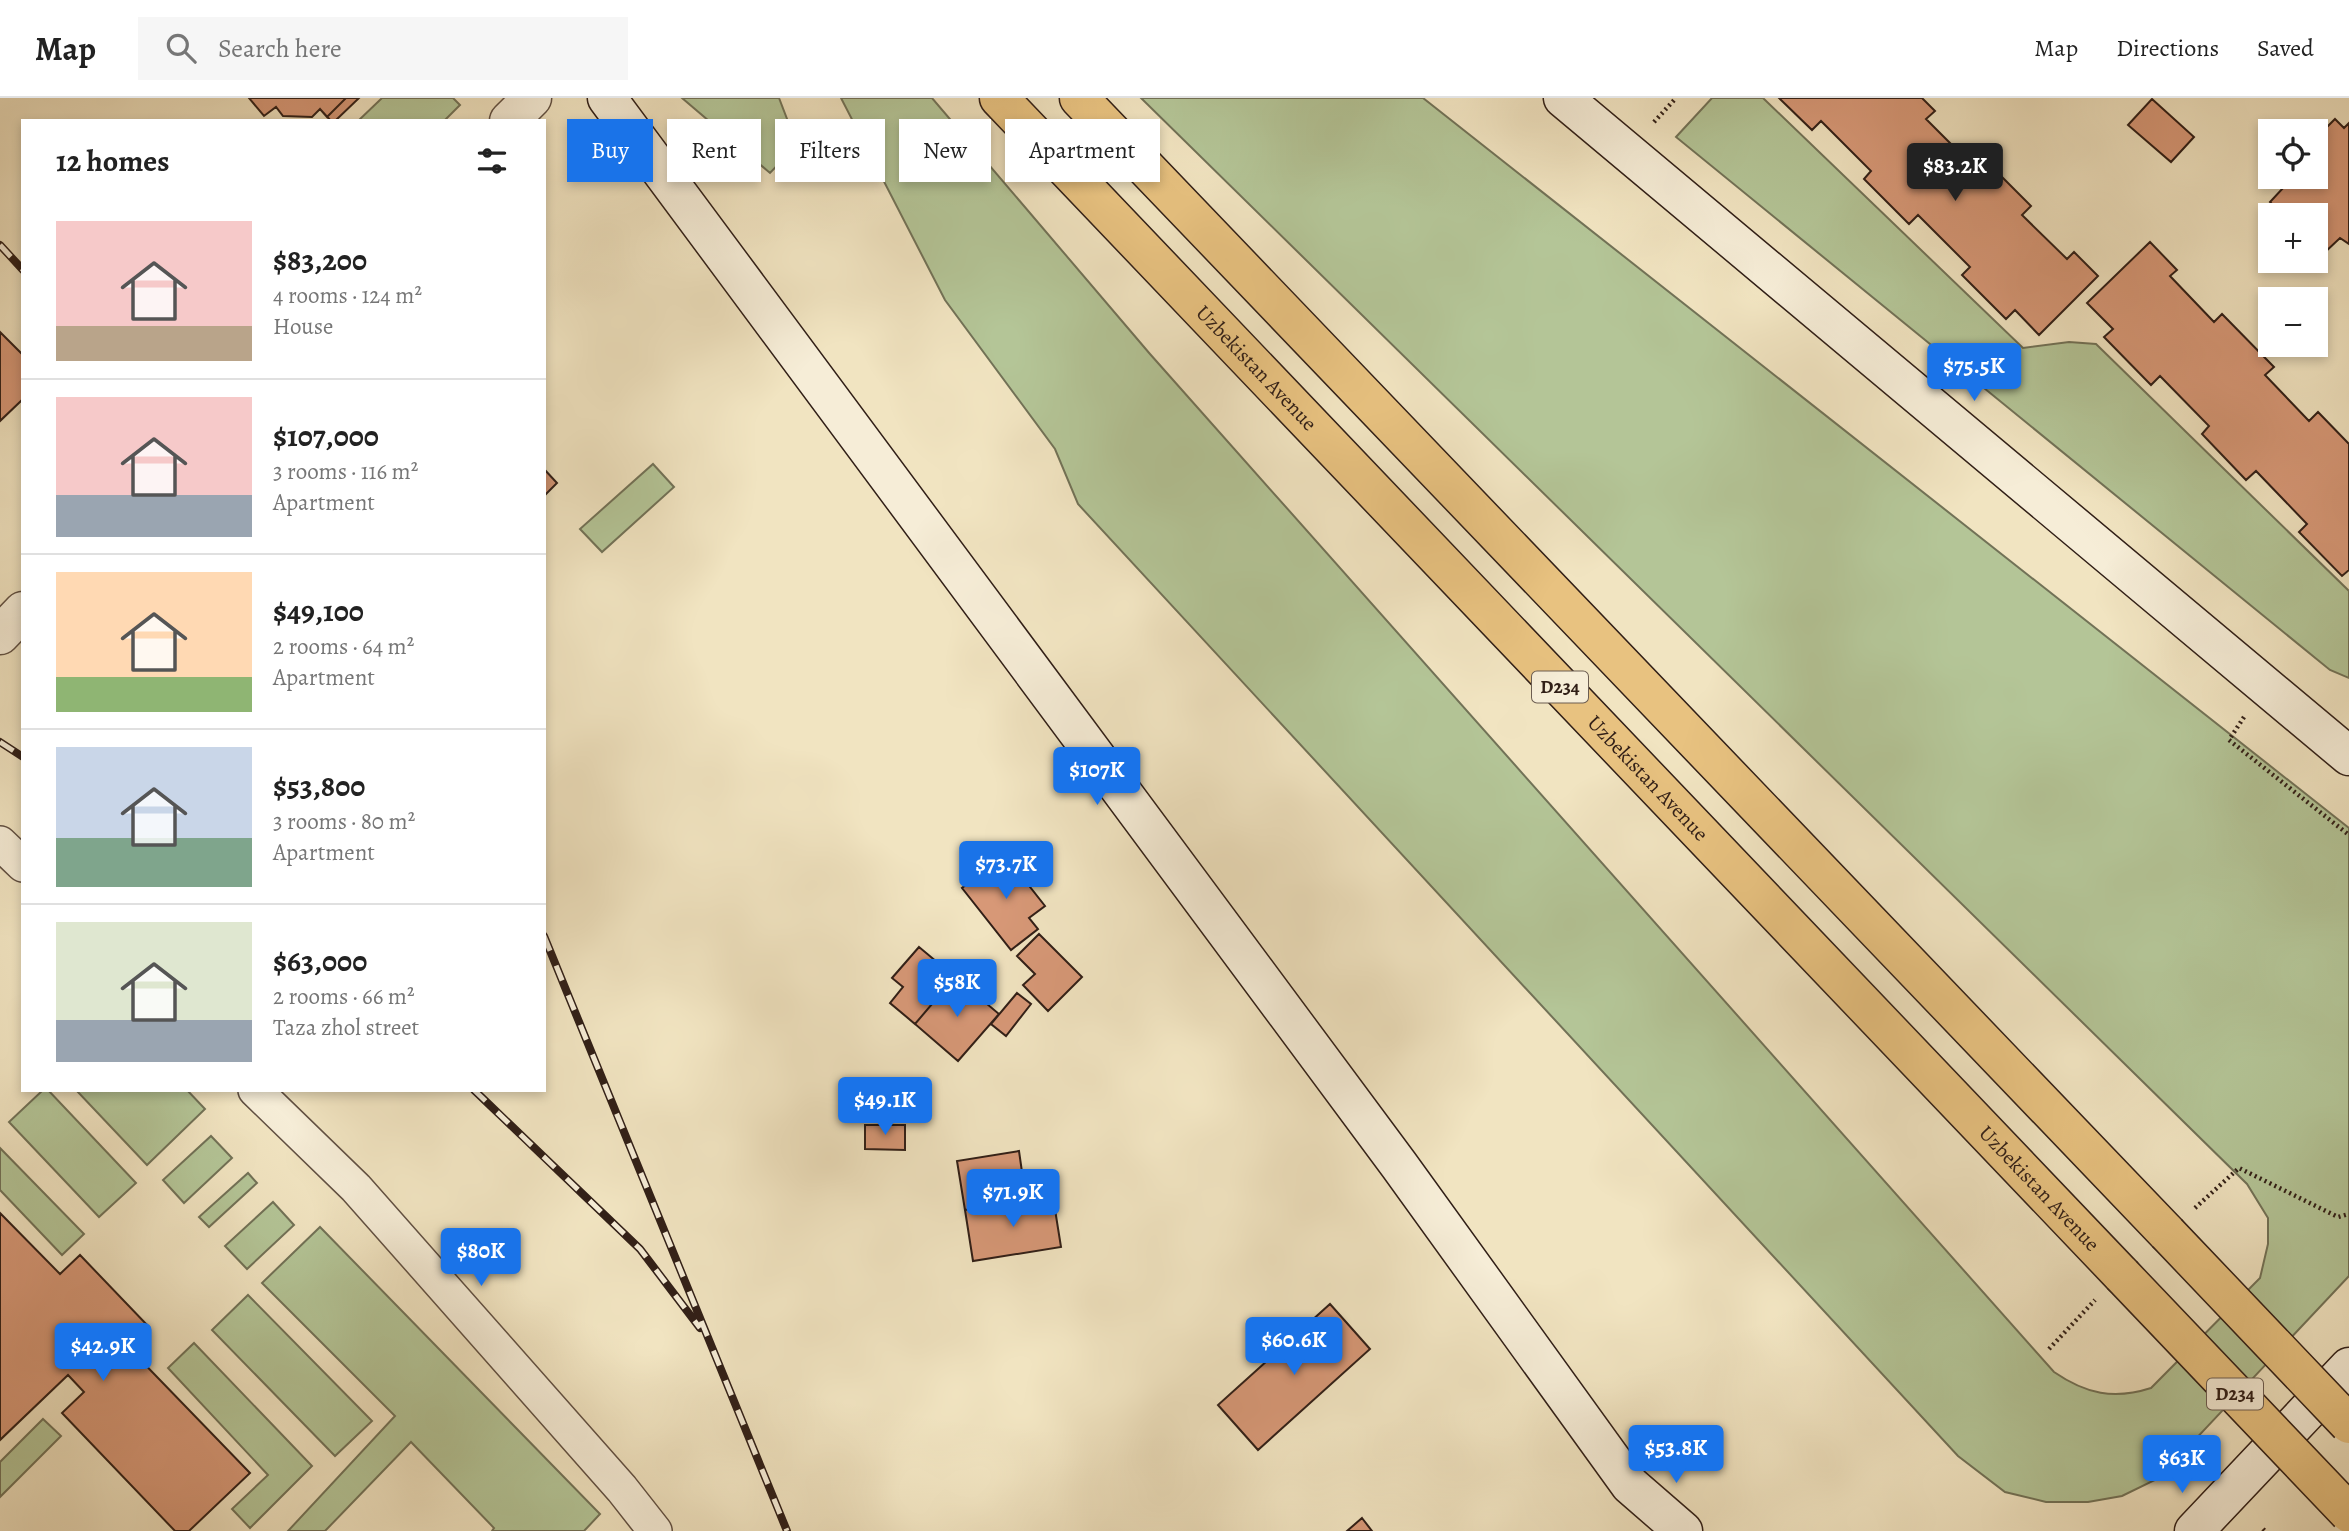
<!DOCTYPE html>
<meta charset="utf-8">
<style>
:root{--surface:#fff;--page:#f6f6f6;--text:#222;--muted:#767676;--line:#e0e0e0;--accent:#1a73e8}
body{margin:0;font-family:Alegreya,serif;background:var(--page);color:var(--text);height:100vh;display:flex;flex-direction:column;font-size:26px;white-space:nowrap}
*{box-sizing:border-box;margin:0}
p{font-size:23px;color:var(--muted)}
.icon{flex:none;width:38px;height:38px;fill:none;stroke:currentColor;stroke-width:2;stroke-linecap:round;stroke-linejoin:round}
.map{position:relative;flex:1;overflow:hidden}
.sheet{position:absolute;left:21px;top:21px;width:525px;height:973px;display:flex;flex-direction:column;background:var(--surface);border-radius:0px;box-shadow:0 4px 10px #0003}
.sheet>*{flex:none}
.guide{position:absolute;left:567px;top:21px;width:665px;height:63px;display:flex;gap:14px}
.fabs{position:absolute;left:2258px;top:21px;display:grid;gap:14px}
.fabs a{display:grid;place-items:center;width:70px;height:70px;border-radius:0px;background:var(--surface);box-shadow:0 4px 10px #0003;font-size:35px}
.price{position:absolute;translate:-50% -60px;padding:0 16px;border-radius:7px;background:var(--accent);color:#fff;font-size:23px;line-height:46px;filter:drop-shadow(0 2px 4px #0008)}
.price::after{content:'';position:absolute;left:50%;top:42px;width:21px;height:16px;margin-left:-10px;background:inherit;clip-path:polygon(0 0,100% 0,50% 100%)}
.price.selected{background:#222;color:#fff}
ul{padding:0;list-style:none}
li{display:flex;align-items:center;gap:21px;height:175px;padding:0 35px}
li+li{border-top:2px solid var(--line)}
li span{display:grid;place-items:center;flex:none;width:196px;height:140px;border-radius:0px;color:#555}
li>.icon{margin-inline-start:auto}
span .icon{width:84px;height:84px;fill:#fffc;stroke-width:1}
li b{font-size:30px}
h2{display:flex;justify-content:space-between;align-items:center;height:84px;padding:0 35px;font-size:30px}
.tag{padding:0 24px;border-radius:0px;background:var(--surface);box-shadow:0 4px 10px #0003;font-size:24px;line-height:63px}
.tag.selected{background:var(--accent);color:#fff}
header{display:flex;align-items:center;gap:42px;box-sizing:border-box;height:98px;padding:0 35px;background:var(--surface);border-bottom:2px solid var(--line)}
header strong{font-size:33px}
nav{display:flex;gap:38px;margin-inline-start:auto;font-size:24px}
.search{width:490px;height:63px;background:var(--page);display:flex;align-items:center;gap:18px;box-sizing:border-box;padding:0 24px;border-radius:0px;color:var(--muted);font-size:26px}
.map>svg:first-child{display:block}
</style>
<header>
<strong>Map</strong>
<div class="search"><svg class="icon" aria-label="search" viewBox="0 0 24 24"><circle cx="10" cy="10" r="6"/><path d="M15 15l6 6"/></svg>Search here</div>
<nav><a>Map</a><a>Directions</a><a>Saved</a></nav>
</header>
<div class="map">
<svg width="2349" height="1433" viewBox="0 0 2349 1433">
<rect width="100%" height="100%" fill="#f1e4c1"/>
<filter id="stains"><feTurbulence type="fractalNoise" baseFrequency=".00286" numOctaves="4"/><feColorMatrix values="0 0 0 0 .2 0 0 0 0 .09 0 0 0 0 .02 0 0 0 .5 -.17"/></filter>
<radialGradient id="worn" r=".72"><stop offset=".6" stop-color="#630" stop-opacity="0"/><stop offset="1" stop-color="#630" stop-opacity=".3"/></radialGradient>
<!-- green -->
<path fill="#b4c597" stroke="#727257" stroke-width="2" d="M382 0H453L460 7 444 23H358Z
M682 0H779L797 47 770 75Z
M841 0H932L1150 256 2054 1274C2086 1296 2114 1302 2151 1290L2260 1180 2268 1146V1120L2247 1086 1141 0H1423L2349 730V1178L2159 1380 2122 1398 2088 1404H2046L2005 1394 1958 1358 1078 406 1055 351 945 202Z
M1712 0H1763L2023 250 2069 244 2096 246 2349 493V580L2330 572 1676 39Z
M653 366 674 389 602 454 580 431Z
M43 992H48L136 1085 99 1119 9 1024Z
M76 992H187L205 1011 147 1067Z
M211 1038 232 1060 184 1105 163 1082Z
M0 1050 84 1136 62 1157 0 1092Z
M248 1075 257 1085 209 1129 199 1119Z
M273 1104 294 1127 247 1171 225 1148Z
M320 1129 600 1416 584 1433H492L494 1430 411 1344 325 1433H288L395 1318 262 1185Z
M248 1197 372 1323 335 1358 212 1232Z
M194 1245 312 1368 250 1430 232 1411 268 1377 168 1270Z
M43 1321 61 1338 0 1399V1364Z"/>
<!-- building -->
<path fill="#d79877" stroke="#311f17" stroke-width="2" d="M249 0H346L327 19 320 11 312 19 283 18 276 9 264 18Z
M249 0H359L335 23H331L320 11 312 19 283 18 276 9 264 18Z
M1779 0H1922L1935 13 1926 21 1971 66 1980 57 2031 108 2022 117 2067 161 2074 154 2098 178 2039 237 2015 212 2006 221 1962 177 1970 169 1918 117 1909 126 1864 81 1871 73 1821 23 1812 32Z
M2152 1 2194 39 2171 64 2128 27Z
M2335 21 2344 30 2349 25V146L2340 140 2323 156 2315 148V117H2283L2270 104 2284 89 2276 81 2279 79H2315V41Z
M2150 144 2177 172 2170 178 2214 224 2222 216 2274 269 2265 277 2309 323 2318 314 2349 346V472L2342 478 2299 434 2307 426 2256 373 2246 382 2202 336 2209 328 2160 278 2151 287 2104 239 2113 231 2087 205Z
M0 234 23 257V301L0 323Z
M544 371 557 385 544 398Z
M1005 757 1045 808 1029 820 1038 831 1011 852 962 790Z
M1039 836 1082 879 1048 913 1023 887 1035 876 1017 858Z
M919 849 955 879 915 926 890 905 903 889 892 880Z
M955 879 999 916 958 963 915 926Z
M1017 895 1031 906 1006 938 991 926Z
M865 1027H905V1052L865 1051Z
M1019 1053 1026 1102 965 1112 957 1063Z
M1053 1099 1061 1149 973 1163 965 1112Z
M0 1115 60 1176 80 1157 149 1229 128 1249 250 1375 189 1433H175L62 1315 84 1294 68 1277 0 1342Z
M1330 1206 1370 1251 1258 1352 1218 1307Z
M1362 1420 1372 1433H1347Z"/>
<g fill="none" stroke-linecap="round" stroke-linejoin="round">
<!-- minor casing -->
<g stroke="#615042" stroke-width="36">
<path id="minor" d="M0 745 23 767
M255 992 356 1090 622 1391 655 1433"/>
</g>
<!-- tertiary casing -->
<g stroke="#615042" stroke-width="41">
<path id="tertiary" d="M509 23 532 0
M0 537 23 513"/>
</g>
<!-- secondary casing -->
<g stroke="#311f17" stroke-width="41">
<path id="secondary" d="M607 0 1399 1067 1630 1387 1683 1433
M1563 0 2349 658
M2194 1433 2349 1269"/>
</g>
<!-- primary casing -->
<g stroke="#311f17" stroke-width="41">
<g id="primary">
<path id="s1" d="M999 0 2122 1177"/>
<path d="M1079 0 2167 1135"/>
</g>
</g>
<!-- path -->
<path stroke="#311f17" stroke-width="4.5" stroke-dasharray="2 3.5" stroke-linecap="butt" d="M1654 24 1676 0
M2244 619 2229 642 2349 737
M2195 1110 2239 1070 2338 1119 2349 1116
M2049 1251 2095 1202
M2263 1431 2265 1433"/>
<!-- minor -->
<use href="#minor" stroke="#f6edd7" stroke-width="33"/>
<!-- tertiary -->
<use href="#tertiary" stroke="#f6edd7" stroke-width="38"/>
<!-- secondary -->
<use href="#secondary" stroke="#f6edd7" stroke-width="38"/>
<!-- primary -->
<use href="#primary" stroke="#e8c280" stroke-width="38"/>
<!-- rail casing -->
<g stroke="#311f17" stroke-width="8">
<path id="rail" d="M0 147 23 172
M0 644 23 659
M544 838 787 1433
M474 992 640 1151 700 1230"/>
</g>
<!-- rail -->
<use href="#rail" stroke="#f6edd7" stroke-width="5" stroke-dasharray="16" stroke-linecap="butt"/>
<!-- primary-bridge casing -->
<g stroke="#311f17" stroke-width="41" stroke-linecap="butt">
<path id="primary-bridge" d="M2167 1135 2349 1326
M2122 1177 2349 1415"/>
</g>
<!-- primary-bridge -->
<use href="#primary-bridge" stroke="#e8c280" stroke-width="38"/>
</g>
<g text-anchor="middle" dominant-baseline="central" stroke-width="6" stroke-linejoin="round" paint-order="stroke">
<!-- shield labels -->
<g fill="#f6edd7" stroke="#6c5d51" stroke-width="2">
<rect x="1532" y="573.5" width="56" height="31" rx="5"/>
<rect x="2207" y="1280.5" width="56" height="31" rx="5"/>
</g>
<g font-size="19" font-weight="bold" fill="#311f17">
<text x="1560" y="589">D234</text>
<text x="2235" y="1296">D234</text>
</g>
<!-- street labels -->
<g font-size="21" fill="#311f17" stroke="#f6edd7">
<text stroke="none"><textPath href="#s1" startOffset="373">Uzbekistan Avenue</textPath></text>
<text stroke="none"><textPath href="#s1" startOffset="940">Uzbekistan Avenue</textPath></text>
<text stroke="none"><textPath href="#s1" startOffset="1507">Uzbekistan Avenue</textPath></text>
</g>
</g>
<rect width="100%" height="100%" filter="url(#stains)"/>
<rect width="100%" height="100%" fill="url(#worn)"/>
</svg>
<div class="fabs">
<a><svg class="icon" aria-label="locate" viewBox="0 0 24 24"><circle cx="12" cy="12" r="6"/><path d="M12 2v4M12 18v4M2 12h4M18 12h4"/></svg></a>
<a>+</a>
<a>−</a>
</div>
<b class="price selected" style="left:1955px;top:105px">$83.2K</b>
<b class="price" style="left:1974px;top:305px">$75.5K</b>
<b class="price" style="left:1097px;top:709px">$107K</b>
<b class="price" style="left:1006px;top:803px">$73.7K</b>
<b class="price" style="left:957px;top:921px">$58K</b>
<b class="price" style="left:885px;top:1039px">$49.1K</b>
<b class="price" style="left:1013px;top:1131px">$71.9K</b>
<b class="price" style="left:481px;top:1190px">$80K</b>
<b class="price" style="left:1294px;top:1279px">$60.6K</b>
<b class="price" style="left:103px;top:1285px">$42.9K</b>
<b class="price" style="left:1676px;top:1387px">$53.8K</b>
<b class="price" style="left:2182px;top:1397px">$63K</b>
<div class="guide">
<a class="tag selected">Buy</a>
<a class="tag">Rent</a>
<a class="tag">Filters</a>
<a class="tag">New</a>
<a class="tag">Apartment</a>
</div>
<section class="sheet">
<h2>12 homes<svg class="icon" aria-label="filters" viewBox="0 0 24 24"><path d="M4 7h16M4 17h16"/><circle cx="9" cy="7" r="2"/><circle cx="15" cy="17" r="2"/></svg></h2>
<ul>
<li><span style="background:linear-gradient(#f6c9c9 75%,#b9a48a 0)"><svg class="icon" aria-label="home" viewBox="0 0 24 24"><path d="M3 11l9-7 9 7M6 9v11h12V9"/></svg></span><div><b>$83,200</b><p>4 rooms · 124 m²</p><p>House</p></div></li>
<li><span style="background:linear-gradient(#f6c9c9 70%,#9aa5b1 0)"><svg class="icon" aria-label="home" viewBox="0 0 24 24"><path d="M3 11l9-7 9 7M6 9v11h12V9"/></svg></span><div><b>$107,000</b><p>3 rooms · 116 m²</p><p>Apartment</p></div></li>
<li><span style="background:linear-gradient(#ffd9b3 75%,#8fb573 0)"><svg class="icon" aria-label="home" viewBox="0 0 24 24"><path d="M3 11l9-7 9 7M6 9v11h12V9"/></svg></span><div><b>$49,100</b><p>2 rooms · 64 m²</p><p>Apartment</p></div></li>
<li><span style="background:linear-gradient(#c9d6e8 65%,#7fa58c 0)"><svg class="icon" aria-label="home" viewBox="0 0 24 24"><path d="M3 11l9-7 9 7M6 9v11h12V9"/></svg></span><div><b>$53,800</b><p>3 rooms · 80 m²</p><p>Apartment</p></div></li>
<li><span style="background:linear-gradient(#dfe7d0 70%,#9aa5b1 0)"><svg class="icon" aria-label="home" viewBox="0 0 24 24"><path d="M3 11l9-7 9 7M6 9v11h12V9"/></svg></span><div><b>$63,000</b><p>2 rooms · 66 m²</p><p>Taza zhol street</p></div></li>
</ul>
</section>
</div>
